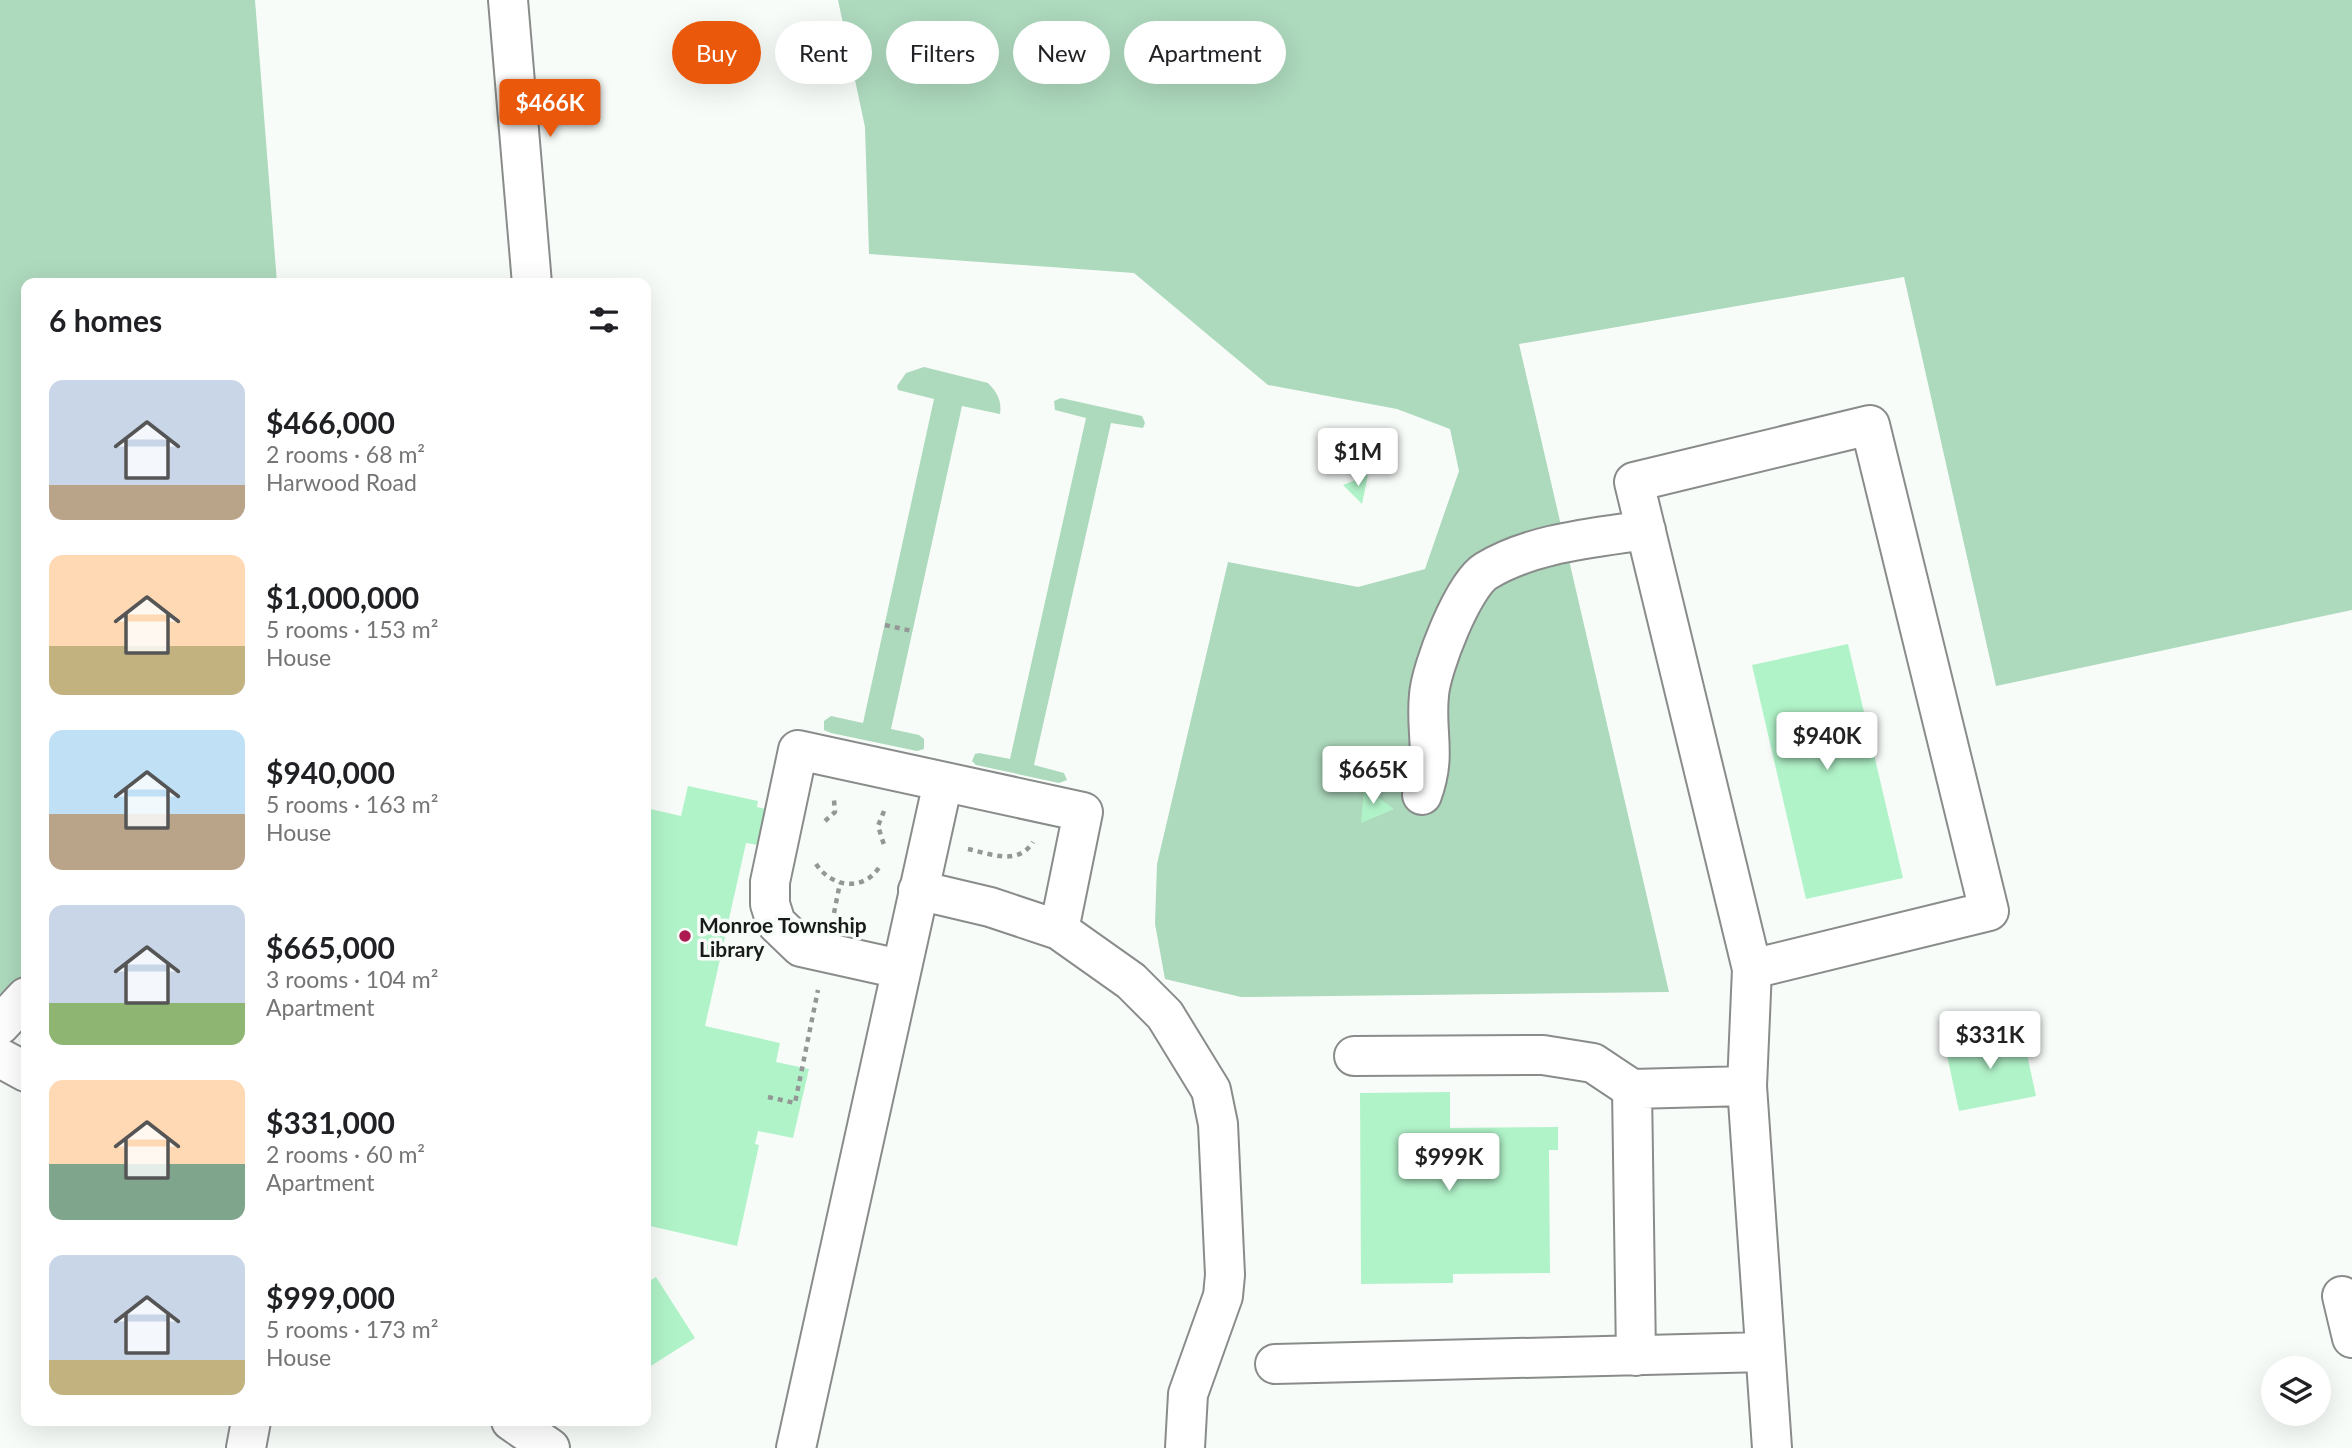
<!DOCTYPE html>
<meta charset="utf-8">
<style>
:root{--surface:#fff;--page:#f6f6f6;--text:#202124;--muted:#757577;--accent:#ea580c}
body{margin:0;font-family:Lato,sans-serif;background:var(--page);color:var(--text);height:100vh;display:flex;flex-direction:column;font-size:26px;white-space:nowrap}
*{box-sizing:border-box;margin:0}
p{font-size:23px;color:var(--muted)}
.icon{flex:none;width:38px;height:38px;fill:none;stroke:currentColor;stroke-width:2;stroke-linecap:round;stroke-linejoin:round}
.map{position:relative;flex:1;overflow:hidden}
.drawer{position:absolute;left:21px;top:278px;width:630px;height:1148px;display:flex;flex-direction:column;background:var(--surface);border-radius:14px;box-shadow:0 7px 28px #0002}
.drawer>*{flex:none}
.top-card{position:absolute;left:672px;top:21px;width:665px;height:63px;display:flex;gap:14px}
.buttons{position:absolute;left:2261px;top:1356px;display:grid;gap:14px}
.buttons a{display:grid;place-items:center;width:70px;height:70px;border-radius:50%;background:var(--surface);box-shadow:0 7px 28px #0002;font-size:35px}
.price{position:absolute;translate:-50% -60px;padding:0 16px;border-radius:7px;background:#fff;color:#222;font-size:23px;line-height:46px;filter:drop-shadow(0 2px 4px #0008)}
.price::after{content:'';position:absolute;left:50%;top:42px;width:21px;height:16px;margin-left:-10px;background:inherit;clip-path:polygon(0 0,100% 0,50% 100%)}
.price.selected{background:var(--accent);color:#fff}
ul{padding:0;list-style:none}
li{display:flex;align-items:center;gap:21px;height:175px;padding:0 28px}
li span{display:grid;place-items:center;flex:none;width:196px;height:140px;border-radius:14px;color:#555}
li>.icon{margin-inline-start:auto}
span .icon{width:84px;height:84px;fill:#fffc;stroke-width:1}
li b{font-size:30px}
h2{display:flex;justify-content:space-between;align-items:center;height:84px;padding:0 28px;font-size:30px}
.pill{padding:0 24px;border-radius:32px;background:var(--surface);box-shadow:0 7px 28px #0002;font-size:24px;line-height:63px}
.pill.selected{background:var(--accent);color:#fff}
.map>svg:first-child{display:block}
</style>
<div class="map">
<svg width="2352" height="1448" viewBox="0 0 2352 1448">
<rect width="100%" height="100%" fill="#f8fcf9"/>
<!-- green -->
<path fill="#add9bd" d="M0 0H255L277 283 26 284V997L0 1025Z
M838 0H2352V610L1996 686 1904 277 1519 344 1669 992 1241 997 1165 979 1155 924 1157 864 1228 562 1358 587 1425 569 1459 471 1450 429 1397 409 1268 385 1134 273 869 254 865 127Z
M924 367 988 383C997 392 1002 401 1000 414L962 406 891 729 919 735 924 739V749L917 751 831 733 824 730V721L831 716 863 723 934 399 898 390 897 386 906 373Z
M1061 398 1142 416 1145 423 1143 428 1111 423 1034 765 1064 773 1067 780 1059 783 976 765 972 761 975 754 979 753 1010 759 1086 418 1055 410 1054 401Z"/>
<!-- building -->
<path fill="#b1f3c9" d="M1368 475 1362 504 1343 485Z
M1848 644 1903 878 1806 899 1752 665Z
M688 786 758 801 757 807 766 809 758 845 746 843 705 1026 780 1043 776 1062 809 1069 793 1138 758 1131 755 1144 759 1145 737 1246 646 1225V808L681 816Z
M1364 787 1394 809 1361 823Z
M2022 1031 2036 1096 1959 1111 1945 1046Z
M1450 1092V1128L1558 1127V1150H1549L1550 1273 1453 1274V1283L1361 1284 1360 1093Z
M656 1277 695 1338 646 1369V1283Z"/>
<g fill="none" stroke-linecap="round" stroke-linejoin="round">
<!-- minor casing -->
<g stroke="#898c8a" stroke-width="42">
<path id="minor" d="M508 0 532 284
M1422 795C1437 754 1425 734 1429 695 1431 668 1463 585 1486 571 1532 543 1593 538 1646 530
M918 890 990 907 1059 930 1131 981 1165 1015 1211 1090 1218 1124 1225 1275 1223 1296 1188 1394 1185 1448
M900 969 801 947 776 923 770 904V882L798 750 1083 812 1059 930
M1752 969 1989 911 1870 425 1634 482 1752 969 1747 1086 1772 1448
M0 1025 26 997
M1354 1056 1543 1055 1593 1063 1632 1089 1747 1086
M0 1058 26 1072
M1632 1089 1636 1356
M2342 1296 2352 1338
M1275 1364 1765 1352
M511 1421 550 1448
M246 1448 251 1421
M796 1448 943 782"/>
</g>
<!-- path -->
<path stroke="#949795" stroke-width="4.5" stroke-dasharray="5 5" stroke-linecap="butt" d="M885 625 912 631
M884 811 878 826 885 848
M825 821 835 812 834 800
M968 849C991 854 1018 866 1033 842
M816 864C832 888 864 892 880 866
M834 913 840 883
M768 1097 795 1103 818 990"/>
<!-- minor -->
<use href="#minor" stroke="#fff" stroke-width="38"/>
</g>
<!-- markers -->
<circle fill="#ac1a4f" stroke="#f8fcf9" stroke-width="2.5" cx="685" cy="936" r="7"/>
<g text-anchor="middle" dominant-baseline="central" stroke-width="7" stroke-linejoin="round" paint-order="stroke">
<!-- poi labels -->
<g font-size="21" font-weight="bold" fill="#191b1a" stroke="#f8fcf9" text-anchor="start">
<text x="699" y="924">Monroe Township<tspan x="699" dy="24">Library</tspan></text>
</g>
</g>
</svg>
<div class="buttons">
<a><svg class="icon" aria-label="layers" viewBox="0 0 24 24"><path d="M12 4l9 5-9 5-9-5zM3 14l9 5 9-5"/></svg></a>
</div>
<b class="price selected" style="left:550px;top:139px">$466K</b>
<b class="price" style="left:1358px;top:488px">$1M</b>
<b class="price" style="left:1827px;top:772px">$940K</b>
<b class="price" style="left:1373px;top:806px">$665K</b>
<b class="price" style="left:1990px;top:1071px">$331K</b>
<b class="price" style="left:1449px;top:1193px">$999K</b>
<div class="top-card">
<a class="pill selected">Buy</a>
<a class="pill">Rent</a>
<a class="pill">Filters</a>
<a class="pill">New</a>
<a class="pill">Apartment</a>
</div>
<section class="drawer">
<h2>6 homes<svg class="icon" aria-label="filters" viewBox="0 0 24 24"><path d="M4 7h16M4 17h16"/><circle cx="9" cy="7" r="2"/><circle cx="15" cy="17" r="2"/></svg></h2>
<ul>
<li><span style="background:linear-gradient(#c9d6e8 75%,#b9a48a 0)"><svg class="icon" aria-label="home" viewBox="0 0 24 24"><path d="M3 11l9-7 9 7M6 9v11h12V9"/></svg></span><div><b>$466,000</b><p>2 rooms · 68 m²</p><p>Harwood Road</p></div></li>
<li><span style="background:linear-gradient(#ffd9b3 65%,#c2b280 0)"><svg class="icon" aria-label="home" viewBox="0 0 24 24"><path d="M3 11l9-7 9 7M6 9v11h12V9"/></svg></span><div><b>$1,000,000</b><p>5 rooms · 153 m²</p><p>House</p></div></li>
<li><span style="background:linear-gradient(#bfe0f5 60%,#b9a48a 0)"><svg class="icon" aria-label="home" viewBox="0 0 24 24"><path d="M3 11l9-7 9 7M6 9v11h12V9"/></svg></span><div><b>$940,000</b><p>5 rooms · 163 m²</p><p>House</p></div></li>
<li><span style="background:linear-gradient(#c9d6e8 70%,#8fb573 0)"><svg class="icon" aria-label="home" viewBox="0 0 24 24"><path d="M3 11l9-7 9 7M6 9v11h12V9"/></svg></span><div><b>$665,000</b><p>3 rooms · 104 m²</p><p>Apartment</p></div></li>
<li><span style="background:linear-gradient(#ffd9b3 60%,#7fa58c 0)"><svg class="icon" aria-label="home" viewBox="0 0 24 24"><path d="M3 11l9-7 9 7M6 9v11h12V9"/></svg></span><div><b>$331,000</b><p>2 rooms · 60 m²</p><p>Apartment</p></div></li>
<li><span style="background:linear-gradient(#c9d6e8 75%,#c2b280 0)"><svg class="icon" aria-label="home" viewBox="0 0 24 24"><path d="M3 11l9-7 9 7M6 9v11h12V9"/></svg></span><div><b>$999,000</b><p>5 rooms · 173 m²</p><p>House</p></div></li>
</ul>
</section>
</div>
